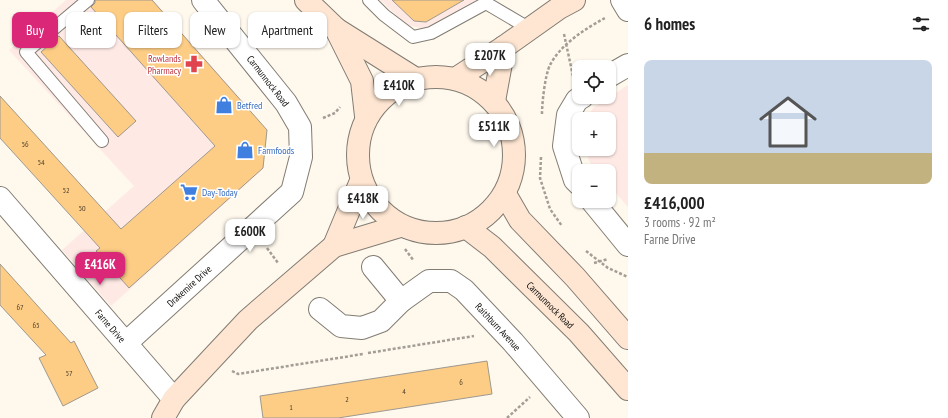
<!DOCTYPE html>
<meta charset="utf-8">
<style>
:root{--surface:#fff;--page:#f2f2f2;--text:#222;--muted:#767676;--line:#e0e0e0;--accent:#db2777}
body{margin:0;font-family:"PT Sans Narrow",sans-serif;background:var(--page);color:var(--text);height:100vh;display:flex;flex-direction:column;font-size:15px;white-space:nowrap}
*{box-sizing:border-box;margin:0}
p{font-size:13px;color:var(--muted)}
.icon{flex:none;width:22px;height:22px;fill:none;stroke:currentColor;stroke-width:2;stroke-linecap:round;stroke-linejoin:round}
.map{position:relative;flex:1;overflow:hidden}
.sheet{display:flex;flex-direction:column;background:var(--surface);width:320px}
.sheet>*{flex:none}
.hud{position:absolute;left:12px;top:12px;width:380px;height:36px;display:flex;gap:8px}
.buttons{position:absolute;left:572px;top:60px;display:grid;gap:8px}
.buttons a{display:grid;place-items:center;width:44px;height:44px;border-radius:8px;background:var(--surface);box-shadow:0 1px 3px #0004;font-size:20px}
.price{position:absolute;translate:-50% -34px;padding:0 9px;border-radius:8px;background:#fff;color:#222;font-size:13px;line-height:26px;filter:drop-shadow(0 1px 2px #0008)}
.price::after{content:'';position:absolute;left:50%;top:24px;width:12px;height:9px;margin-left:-6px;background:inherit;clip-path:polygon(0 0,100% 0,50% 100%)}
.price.selected{background:var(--accent);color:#fff}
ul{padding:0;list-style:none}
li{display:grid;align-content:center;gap:8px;height:212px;padding:0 16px}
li+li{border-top:1px solid var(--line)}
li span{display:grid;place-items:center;height:124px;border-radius:8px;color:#555}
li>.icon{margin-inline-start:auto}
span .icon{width:72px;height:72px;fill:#fffc;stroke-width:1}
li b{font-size:17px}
h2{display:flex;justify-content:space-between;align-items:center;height:48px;padding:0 16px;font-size:17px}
.tag{padding:0 14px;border-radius:8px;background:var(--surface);box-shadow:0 1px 3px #0004;font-size:14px;line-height:36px}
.tag.selected{background:var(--accent);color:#fff}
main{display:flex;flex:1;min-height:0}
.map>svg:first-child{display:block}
</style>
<main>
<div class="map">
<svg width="628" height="418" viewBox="0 0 628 418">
<rect width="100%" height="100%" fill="#fef8ed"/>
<!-- commercial -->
<path fill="#fee9e5" d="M66 0H153L246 105 263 169 111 306 62 250 134 186 9 50Z
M380 0H478L426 29 407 25Z
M628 85V207L609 185V171H597L589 161 586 149H609V119H587L593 108Z"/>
<!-- building -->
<path fill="#fdcd85" stroke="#9e988f" d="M95 0H152L267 130 263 168 129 288 96 251 100 248 0 138V96L121 229 215 146 91 7 95 3Z
M392 0H464L426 22 414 21Z
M59 36 136 121 118 137 41 52Z
M0 264 71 343 74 341 98 388 63 406 39 358 46 355 0 305Z
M487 361 492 394 338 418H263L260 396Z"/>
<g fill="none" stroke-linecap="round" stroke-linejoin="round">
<!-- lane casing -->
<g stroke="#827c73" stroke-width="14">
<path id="lane" d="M88 0 26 52 102 141
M369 0 384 15 413 37 431 33 486 3 530 29"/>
</g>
<!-- street casing -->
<g stroke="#827c73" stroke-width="24">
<g id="street">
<path d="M622 0 628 10"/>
<path d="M609 76 628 65"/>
<path d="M579 184 575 180 564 146 568 115 577 100 582 97"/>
<path id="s1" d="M0 198 174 399"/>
<path d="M592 201 628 245"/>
<path d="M373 267 401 301"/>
<path id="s2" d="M320 309 341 326 362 328 381 321 401 301 429 281H451L464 290 513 342 578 418"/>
<path id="s3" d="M126 343 292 192 301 157 300 127 286 103 203 0"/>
</g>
</g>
<!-- secondary casing -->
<g stroke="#827c73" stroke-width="24">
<g id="secondary">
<path d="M306 0 336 29 414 78"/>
<path d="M336 29 362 81 366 116"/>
<circle cx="436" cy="155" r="78"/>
<path d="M457 78 504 47 559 8 574 0"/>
<path d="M494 101 504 47"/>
<path d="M505 194 520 220 575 277 628 338"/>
<path id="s4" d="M466 227 492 247 579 333 628 389"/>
<path d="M334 246 361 181"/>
<path d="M163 418 174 399 248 320 334 246 400 226"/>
</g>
</g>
<!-- path -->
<path stroke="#a29e96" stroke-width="2.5" stroke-dasharray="3 2" stroke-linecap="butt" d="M564 34 573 76
M542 114C542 103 545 75 550 65 561 44 585 29 605 18
M323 118 335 113 340 107
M541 157 540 178 550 209 562 226
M267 248 278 263
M405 249 414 261
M586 251 608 268 628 277
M594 263 608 259
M368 353 474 336
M232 371 238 374 363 354
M507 418 530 397"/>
<!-- lane -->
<use href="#lane" stroke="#fff" stroke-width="12"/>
<!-- street -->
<use href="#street" stroke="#fff" stroke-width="22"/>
<!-- secondary -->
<use href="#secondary" stroke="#fee6d2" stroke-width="22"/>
</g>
<!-- icons -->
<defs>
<g id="pharmacy-bare" transform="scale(1.38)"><path d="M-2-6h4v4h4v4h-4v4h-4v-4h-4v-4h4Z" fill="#e0444e" stroke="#fff" stroke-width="2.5" paint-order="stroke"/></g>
<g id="shop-bare" transform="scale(1.38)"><path d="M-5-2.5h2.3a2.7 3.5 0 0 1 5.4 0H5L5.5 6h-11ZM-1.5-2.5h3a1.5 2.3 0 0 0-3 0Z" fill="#3f7fe0" stroke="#fff" stroke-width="2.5" paint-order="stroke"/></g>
<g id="supermarket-bare" transform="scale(1.38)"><path d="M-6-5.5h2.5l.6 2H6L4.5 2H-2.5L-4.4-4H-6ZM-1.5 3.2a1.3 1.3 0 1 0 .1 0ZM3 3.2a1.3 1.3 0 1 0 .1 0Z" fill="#3f7fe0" stroke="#fff" stroke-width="2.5" paint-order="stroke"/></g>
</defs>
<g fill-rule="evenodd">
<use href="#pharmacy-bare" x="194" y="64"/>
<use href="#shop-bare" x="224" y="105"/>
<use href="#shop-bare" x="245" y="150"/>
<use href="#supermarket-bare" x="189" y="192"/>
</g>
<g text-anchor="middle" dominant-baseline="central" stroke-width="3" stroke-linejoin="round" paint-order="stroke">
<!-- number labels -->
<g font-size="8" fill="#4b3e2a">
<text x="25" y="144">56</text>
<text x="41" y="162">54</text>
<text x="66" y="190">52</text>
<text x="82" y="208">50</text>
<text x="20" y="307">67</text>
<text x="36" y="325">65</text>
<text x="69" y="373">57</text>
<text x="461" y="382">6</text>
<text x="404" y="391">4</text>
<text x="347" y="399">2</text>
<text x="291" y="407">1</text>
</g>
<!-- health labels -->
<g font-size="10" fill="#be3a42" stroke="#fff" text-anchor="end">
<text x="181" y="58">Rowlands<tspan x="181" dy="12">Pharmacy</tspan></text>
</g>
<!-- street labels -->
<g font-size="10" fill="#100e0b" stroke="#fff">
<text transform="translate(268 81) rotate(52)">Carmunnock Road</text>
<text stroke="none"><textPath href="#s3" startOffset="85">Drakemire Drive</textPath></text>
<text stroke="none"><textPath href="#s4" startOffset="115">Carmunnock Road</textPath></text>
<text stroke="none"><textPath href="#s1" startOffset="169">Farne Drive</textPath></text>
<text stroke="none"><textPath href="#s2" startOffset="219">Raithburn Avenue</textPath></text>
</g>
<!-- shop labels -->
<g font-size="10" fill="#366cbe" stroke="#fff" text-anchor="start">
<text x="237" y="105">Betfred</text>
<text x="258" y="150">Farmfoods</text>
<text x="202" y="192">Day-Today</text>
</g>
</g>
</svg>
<div class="buttons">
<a><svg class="icon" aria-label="locate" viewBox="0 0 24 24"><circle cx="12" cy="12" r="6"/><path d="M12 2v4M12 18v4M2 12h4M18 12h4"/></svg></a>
<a>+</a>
<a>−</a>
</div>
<b class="price" style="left:490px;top:77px">£207K</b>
<b class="price" style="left:399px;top:107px">£410K</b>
<b class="price" style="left:494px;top:148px">£511K</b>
<b class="price" style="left:363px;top:220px">£418K</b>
<b class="price" style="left:250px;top:253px">£600K</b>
<b class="price selected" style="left:100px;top:286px">£416K</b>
<div class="hud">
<a class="tag selected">Buy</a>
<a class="tag">Rent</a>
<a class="tag">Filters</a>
<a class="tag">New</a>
<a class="tag">Apartment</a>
</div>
</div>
<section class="sheet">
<h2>6 homes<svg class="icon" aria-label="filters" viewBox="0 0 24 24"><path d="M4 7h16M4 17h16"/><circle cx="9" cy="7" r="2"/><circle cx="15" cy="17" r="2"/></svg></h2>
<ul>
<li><span style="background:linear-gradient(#c9d6e8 75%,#c2b280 0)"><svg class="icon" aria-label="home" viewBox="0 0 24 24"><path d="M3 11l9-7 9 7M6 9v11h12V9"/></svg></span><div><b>£416,000</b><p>3 rooms · 92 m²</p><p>Farne Drive</p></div></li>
</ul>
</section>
</main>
